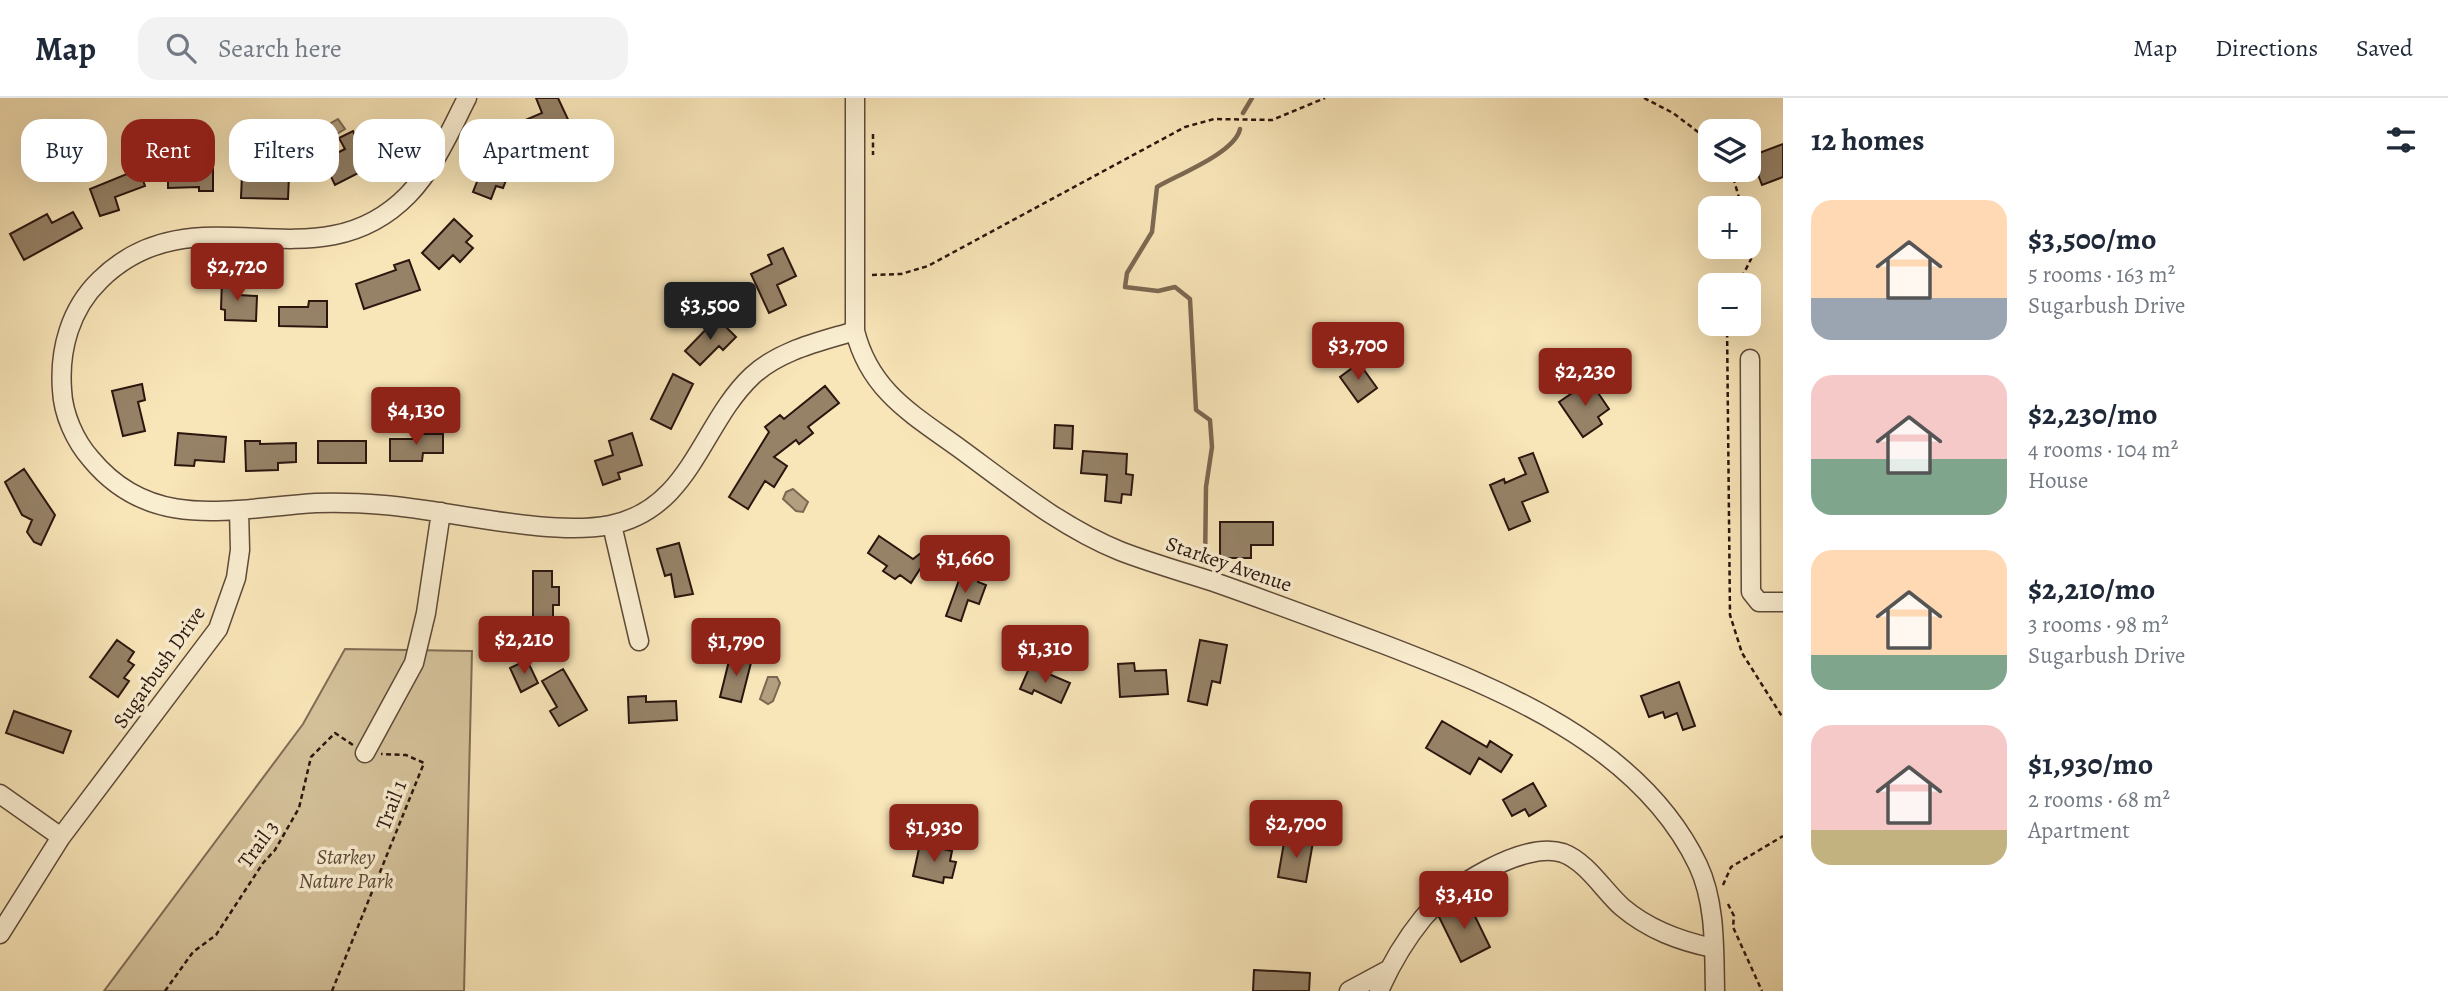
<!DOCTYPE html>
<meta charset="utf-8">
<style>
:root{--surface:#fff;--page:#f2f2f3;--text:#1f2937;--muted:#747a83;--line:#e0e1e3;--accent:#8f2418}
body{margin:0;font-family:Alegreya,serif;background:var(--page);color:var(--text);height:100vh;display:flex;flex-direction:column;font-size:26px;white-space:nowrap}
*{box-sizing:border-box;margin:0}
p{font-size:23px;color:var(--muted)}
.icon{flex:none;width:38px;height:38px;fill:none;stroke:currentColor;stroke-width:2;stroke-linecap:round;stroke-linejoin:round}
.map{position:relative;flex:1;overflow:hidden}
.side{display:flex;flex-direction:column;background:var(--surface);width:665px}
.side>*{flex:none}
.guide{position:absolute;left:21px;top:21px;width:665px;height:63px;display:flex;gap:14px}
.controls{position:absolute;left:1698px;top:21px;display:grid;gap:14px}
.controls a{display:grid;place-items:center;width:63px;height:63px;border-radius:14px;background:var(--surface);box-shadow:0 7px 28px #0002;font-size:35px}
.price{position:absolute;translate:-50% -60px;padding:0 16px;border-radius:7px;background:var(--accent);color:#fff;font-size:23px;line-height:46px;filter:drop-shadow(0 2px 4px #0008)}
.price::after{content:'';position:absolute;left:50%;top:42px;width:21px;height:16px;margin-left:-10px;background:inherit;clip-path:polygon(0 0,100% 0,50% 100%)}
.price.current{background:#222;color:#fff}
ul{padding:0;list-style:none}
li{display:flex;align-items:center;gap:21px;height:175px;padding:0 28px}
li span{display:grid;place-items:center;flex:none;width:196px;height:140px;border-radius:21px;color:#555}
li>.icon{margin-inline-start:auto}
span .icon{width:84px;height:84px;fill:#fffc;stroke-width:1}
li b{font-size:30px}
h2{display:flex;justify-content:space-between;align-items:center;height:84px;padding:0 28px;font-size:30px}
.chip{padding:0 24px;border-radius:21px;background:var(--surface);box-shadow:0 7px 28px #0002;font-size:24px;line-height:63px}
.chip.current{background:var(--accent);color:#fff}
header{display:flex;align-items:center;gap:42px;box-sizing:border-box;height:98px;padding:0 35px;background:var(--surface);border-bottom:2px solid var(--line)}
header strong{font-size:33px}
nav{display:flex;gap:38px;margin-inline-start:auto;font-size:24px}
.search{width:490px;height:63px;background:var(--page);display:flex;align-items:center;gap:18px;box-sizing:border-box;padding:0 24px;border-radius:21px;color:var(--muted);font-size:26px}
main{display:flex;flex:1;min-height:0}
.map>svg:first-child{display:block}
</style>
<header>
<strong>Map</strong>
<div class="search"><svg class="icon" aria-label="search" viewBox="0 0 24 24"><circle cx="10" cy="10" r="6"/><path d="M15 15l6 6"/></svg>Search here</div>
<nav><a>Map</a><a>Directions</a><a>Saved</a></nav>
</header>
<main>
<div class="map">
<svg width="1783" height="893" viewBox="0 0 1783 893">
<rect width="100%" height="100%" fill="#f8e5b8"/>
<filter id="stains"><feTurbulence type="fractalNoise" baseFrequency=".00286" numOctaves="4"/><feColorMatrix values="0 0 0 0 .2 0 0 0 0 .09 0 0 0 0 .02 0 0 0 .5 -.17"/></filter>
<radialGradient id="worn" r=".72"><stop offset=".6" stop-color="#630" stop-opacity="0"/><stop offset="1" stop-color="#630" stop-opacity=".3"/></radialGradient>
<!-- green -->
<path fill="#d5c29b" stroke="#806c55" stroke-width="2" d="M345 551 472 553 464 893H104L303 626Z"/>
<!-- water -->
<path fill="#b29f7f" stroke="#7c6852" stroke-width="2" d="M338 21 345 31 322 45 315 34Z
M425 311 433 314 432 319 419 329 412 328 410 322Z
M793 391 808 404 803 414 796 413 783 401 786 394Z
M768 579H777L780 585 773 603 768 606 760 601Z"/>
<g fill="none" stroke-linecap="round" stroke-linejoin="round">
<!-- stream -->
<path stroke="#7c6852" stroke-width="4.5" d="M1243 15 1252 0
M1205 467 1206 389 1212 349 1210 322 1196 312 1190 201 1175 189 1158 193 1125 189 1127 175 1152 134 1157 89C1177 77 1235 55 1240 31"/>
</g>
<!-- building -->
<path fill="#968267" stroke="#2b160f" stroke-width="2" d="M536 0H558L572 30 534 47 523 23 542 15Z
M353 33 370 69 335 87 323 62 345 51 339 40Z
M1783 46V79L1762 87 1751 58Z
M491 48 516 57 503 90 496 88 491 101 473 94Z
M213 68V93H199V89L168 90V69Z
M139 71 145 88 115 99 119 112 100 118 90 91Z
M242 76 289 78 288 101 241 100Z
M73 114 82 130 24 162 10 136 47 116 52 125Z
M454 121 472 138 466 144 473 150 460 164 453 157 439 171 422 155Z
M783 150 796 178 777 187 786 207 769 215 751 176 772 166 768 157Z
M409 162 420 192 364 211 356 186 396 172 394 167Z
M222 181 240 182 239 197 257 198 256 223 225 222V212L221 211Z
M309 203H327V229L279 228V209H308Z
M717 220 736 239 723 252 719 248 700 267 685 253Z
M1359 265 1377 290 1358 304 1340 279Z
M673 276 693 286 671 331 651 321Z
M1590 283 1609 311 1598 319 1602 326 1583 339 1559 304Z
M142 286 145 302 138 304 145 333 123 338 112 293Z
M825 288 839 305 808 329 813 335 799 346 796 342 774 359 787 368 774 389 765 383 748 411 729 399 769 334 765 329 780 317 784 321Z
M1055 327 1073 328 1072 351 1054 350Z
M178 335 226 339 224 364 195 362 194 368 175 367Z
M632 335 642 367 618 375 620 381 603 387 595 363 613 357 609 343Z
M416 336H443V355H423L422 363H390V341H416Z
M245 343H260V346L296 345V364L278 365V372L246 373Z
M318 343H366V365H318Z
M1083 353 1127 356 1126 376 1133 377 1131 397 1122 396 1121 405 1105 403 1107 377 1081 375Z
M1533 355 1548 394 1522 404 1530 423 1509 432 1490 387 1504 381 1505 385 1526 376 1519 360Z
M24 371 55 417 41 447 34 444 27 434 32 422 22 417 5 384Z
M1220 424H1273V447H1251V460H1220Z
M879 438 913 461 942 439 954 457 925 478 920 471 911 485 900 477 895 481 883 473 887 468 868 455Z
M679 445 693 496 675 499 671 476 665 478 657 451Z
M533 473H552V489H559V507H553V527H533Z
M962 474 979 480 978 484 986 487 979 506 968 502 961 523 946 518Z
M117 542 134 554 128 563 134 567 124 580 129 583 118 599 90 579Z
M1200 542 1227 547 1220 585 1212 583 1207 607 1188 603Z
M731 555 752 561 741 604 720 599Z
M527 562 538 585 521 594 510 570Z
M1134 565 1135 573 1166 572 1168 596 1120 599 1118 566Z
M1030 568 1070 585 1061 605 1034 592 1032 596 1020 591Z
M563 571 587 612 559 628 550 613 557 609 542 583Z
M1679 584 1695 628 1683 632 1677 615 1665 620 1663 614 1649 619 1641 598Z
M646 598V604L676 603 677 622 629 625 628 599Z
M14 613 71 633 63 655 6 635Z
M1442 623 1487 649 1490 643 1512 657 1501 674 1479 660 1470 676 1426 650Z
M1533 685 1546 708 1529 718 1525 711 1512 718 1503 702Z
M1285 739 1313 744 1306 784 1278 779Z
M920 746 952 753 950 763 956 764 952 780 944 779 943 785 913 778Z
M1467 802 1490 849 1461 864 1439 819Z
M1254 872 1310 875 1309 893H1253Z"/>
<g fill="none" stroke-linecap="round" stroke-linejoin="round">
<!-- minor casing -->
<g stroke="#5e4a39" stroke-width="21">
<path id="minor" d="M467 0C450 33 435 69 408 97 315 192 195 88 100 182 70 211 59 252 62 292 63 316 75 343 91 361 152 435 233 410 316 405 339 404 361 405 384 407 449 412 548 439 610 427 691 411 701 326 752 278 780 252 819 244 855 233
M855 0V233C870 293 912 316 959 350 1011 388 1061 429 1120 453 1151 465 1183 474 1214 484 1271 504 1327 525 1383 546 1500 591 1640 646 1698 767 1716 805 1714 852 1715 893
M1750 261 1751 494 1759 504H1783
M612 427 639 543
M365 655 414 565 426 515 441 414
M0 696 61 739
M0 836 61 739 218 531 236 480 240 452 239 412
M1349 893 1388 872
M1379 893C1390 868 1406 841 1423 820 1448 790 1524 742 1563 755 1587 764 1604 793 1622 809 1649 832 1680 843 1713 850"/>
</g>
<!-- path -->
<path stroke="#2b160f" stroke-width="2.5" stroke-dasharray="5 3.5" stroke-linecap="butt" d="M1644 0 1673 15 1710 43
M873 36V57
M1731 72 1742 110
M872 177 901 176 928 168 1185 29 1214 21 1272 22 1325 0
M1738 187 1751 161 1748 138
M1727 226 1730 517 1742 555 1783 620
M1723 787 1731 769 1783 738
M1728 806 1734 818 1733 829 1762 893
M165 893 193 854 216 837 263 765 275 752 299 710 311 659 335 635 353 647
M332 893 424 665 406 657 381 656"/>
<!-- minor -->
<use href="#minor" stroke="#faeed1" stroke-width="18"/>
</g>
<g text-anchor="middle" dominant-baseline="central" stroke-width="7" stroke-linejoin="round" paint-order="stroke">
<!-- street labels -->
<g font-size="21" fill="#2b160f" stroke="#faeed1">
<text transform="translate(1229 466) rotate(19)">Starkey Avenue</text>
<text transform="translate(159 569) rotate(-55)">Sugarbush Drive</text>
<text transform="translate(391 707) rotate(-69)">Trail 1</text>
<text transform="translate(258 746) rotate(-54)">Trail 3</text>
</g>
<!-- park labels -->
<g font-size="21" font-style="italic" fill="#5e4a39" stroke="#faeed1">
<text x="346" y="759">Starkey<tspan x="346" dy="24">Nature Park</tspan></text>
</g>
</g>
<rect width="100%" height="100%" filter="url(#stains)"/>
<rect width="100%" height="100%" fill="url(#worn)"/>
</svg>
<div class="controls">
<a><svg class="icon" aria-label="layers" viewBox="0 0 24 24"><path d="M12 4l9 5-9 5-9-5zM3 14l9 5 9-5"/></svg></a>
<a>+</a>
<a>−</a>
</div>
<b class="price" style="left:237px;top:205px">$2,720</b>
<b class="price current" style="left:710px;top:244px">$3,500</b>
<b class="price" style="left:1358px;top:284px">$3,700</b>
<b class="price" style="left:1585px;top:310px">$2,230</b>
<b class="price" style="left:416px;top:349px">$4,130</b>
<b class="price" style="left:965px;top:497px">$1,660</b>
<b class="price" style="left:524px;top:578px">$2,210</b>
<b class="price" style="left:736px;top:580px">$1,790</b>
<b class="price" style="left:1045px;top:587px">$1,310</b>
<b class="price" style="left:1296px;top:762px">$2,700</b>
<b class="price" style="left:934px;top:766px">$1,930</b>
<b class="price" style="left:1464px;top:833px">$3,410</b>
<div class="guide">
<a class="chip">Buy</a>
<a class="chip current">Rent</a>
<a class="chip">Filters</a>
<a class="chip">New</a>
<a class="chip">Apartment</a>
</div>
</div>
<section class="side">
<h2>12 homes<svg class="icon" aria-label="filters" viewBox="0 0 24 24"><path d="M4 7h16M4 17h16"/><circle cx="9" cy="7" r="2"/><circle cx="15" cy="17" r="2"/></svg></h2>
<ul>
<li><span style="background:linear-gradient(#ffd9b3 70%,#9aa5b1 0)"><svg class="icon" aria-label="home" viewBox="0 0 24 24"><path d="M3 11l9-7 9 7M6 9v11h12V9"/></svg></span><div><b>$3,500/mo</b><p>5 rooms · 163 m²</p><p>Sugarbush Drive</p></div></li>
<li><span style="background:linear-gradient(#f6c9c9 60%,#7fa58c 0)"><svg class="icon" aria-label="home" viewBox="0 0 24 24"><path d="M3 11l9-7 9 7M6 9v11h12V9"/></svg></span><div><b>$2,230/mo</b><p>4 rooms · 104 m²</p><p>House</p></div></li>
<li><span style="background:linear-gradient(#ffd9b3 75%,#7fa58c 0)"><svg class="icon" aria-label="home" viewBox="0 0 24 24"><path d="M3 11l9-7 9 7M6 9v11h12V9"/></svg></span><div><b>$2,210/mo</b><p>3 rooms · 98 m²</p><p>Sugarbush Drive</p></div></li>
<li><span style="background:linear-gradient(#f6c9c9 75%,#c2b280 0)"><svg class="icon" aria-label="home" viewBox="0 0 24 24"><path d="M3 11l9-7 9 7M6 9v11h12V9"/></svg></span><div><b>$1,930/mo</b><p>2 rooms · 68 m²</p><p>Apartment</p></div></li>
</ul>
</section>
</main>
